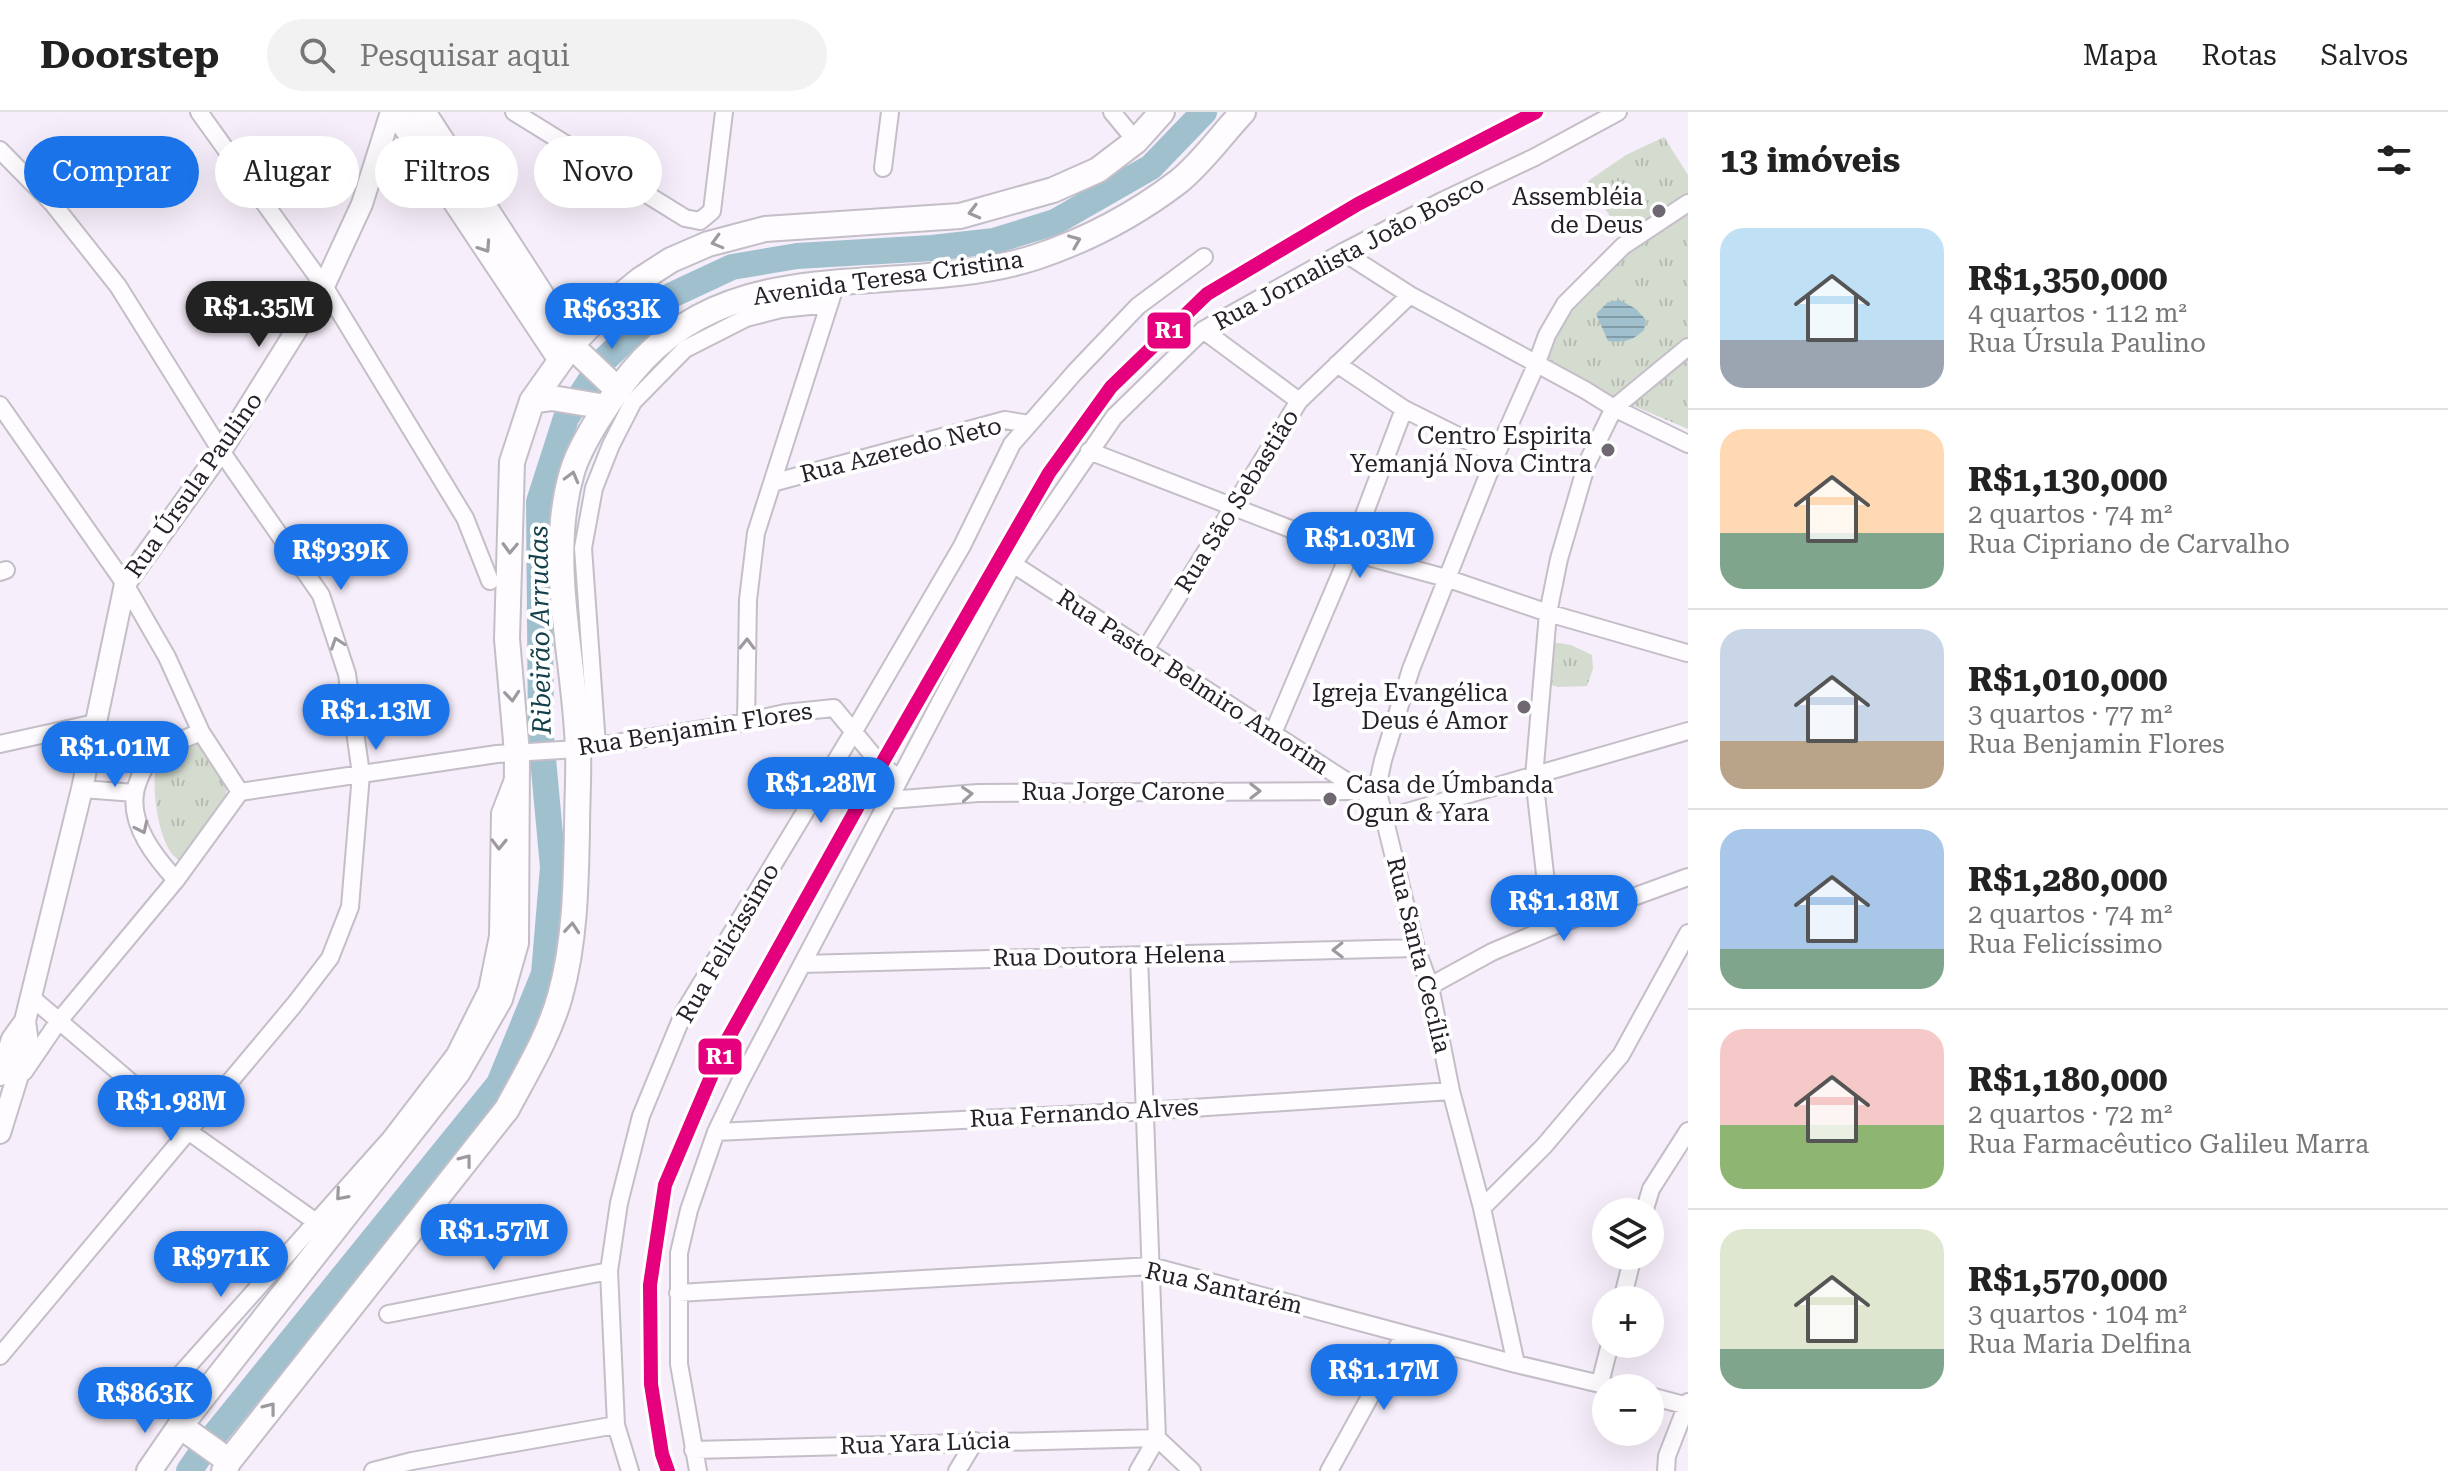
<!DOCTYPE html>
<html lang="pt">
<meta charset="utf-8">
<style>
:root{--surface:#fff;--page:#f2f2f2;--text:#222;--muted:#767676;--line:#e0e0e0;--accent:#1a73e8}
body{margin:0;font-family:"Roboto Serif",serif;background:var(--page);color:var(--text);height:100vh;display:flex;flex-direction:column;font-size:30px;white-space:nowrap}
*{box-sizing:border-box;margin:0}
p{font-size:26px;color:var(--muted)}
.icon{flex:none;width:44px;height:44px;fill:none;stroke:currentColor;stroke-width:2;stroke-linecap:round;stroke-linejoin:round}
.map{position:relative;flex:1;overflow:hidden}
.sheet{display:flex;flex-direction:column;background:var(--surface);width:760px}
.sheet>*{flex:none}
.banner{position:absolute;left:24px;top:24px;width:760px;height:72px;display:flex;gap:16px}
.controls{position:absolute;left:1592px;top:1086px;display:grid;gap:16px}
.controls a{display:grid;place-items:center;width:72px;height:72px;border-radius:50%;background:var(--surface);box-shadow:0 8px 32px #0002;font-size:40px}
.price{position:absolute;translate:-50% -68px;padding:0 18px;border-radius:28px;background:var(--accent);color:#fff;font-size:26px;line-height:52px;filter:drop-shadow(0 2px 4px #0008)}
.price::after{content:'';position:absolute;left:50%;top:48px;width:24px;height:18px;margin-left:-12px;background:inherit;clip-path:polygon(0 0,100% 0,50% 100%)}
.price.on{background:#222;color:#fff}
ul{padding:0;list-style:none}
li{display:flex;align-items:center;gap:24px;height:200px;padding:0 32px}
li+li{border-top:2px solid var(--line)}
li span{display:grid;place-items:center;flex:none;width:224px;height:160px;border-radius:24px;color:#555}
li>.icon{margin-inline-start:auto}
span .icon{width:96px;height:96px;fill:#fffc;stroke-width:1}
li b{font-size:34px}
h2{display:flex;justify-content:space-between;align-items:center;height:96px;padding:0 32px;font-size:34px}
.pill{padding:0 28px;border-radius:36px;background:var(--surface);box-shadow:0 8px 32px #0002;font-size:28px;line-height:72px}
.pill.on{background:var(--accent);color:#fff}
header{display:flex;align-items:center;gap:48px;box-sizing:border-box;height:112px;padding:0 40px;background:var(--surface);border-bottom:2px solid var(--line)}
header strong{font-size:38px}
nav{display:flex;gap:44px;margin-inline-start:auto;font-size:28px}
.search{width:560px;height:72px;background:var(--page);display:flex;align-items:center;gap:20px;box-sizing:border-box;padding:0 28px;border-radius:44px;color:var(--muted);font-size:30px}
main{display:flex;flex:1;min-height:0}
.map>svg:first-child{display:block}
</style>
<header>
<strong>Doorstep</strong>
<div class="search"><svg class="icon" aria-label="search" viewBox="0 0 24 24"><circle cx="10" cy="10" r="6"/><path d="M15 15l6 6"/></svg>Pesquisar aqui</div>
<nav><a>Mapa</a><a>Rotas</a><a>Salvos</a></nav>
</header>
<main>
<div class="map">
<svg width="1688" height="1359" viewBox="0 0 1688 1359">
<defs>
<pattern id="grass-tufts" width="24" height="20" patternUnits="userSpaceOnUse" patternTransform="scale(2)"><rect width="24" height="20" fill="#d4dbcf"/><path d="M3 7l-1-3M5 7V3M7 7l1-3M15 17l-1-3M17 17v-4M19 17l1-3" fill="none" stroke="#b6bcb2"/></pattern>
<pattern id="water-rules" width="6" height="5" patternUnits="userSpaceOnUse" patternTransform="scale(2)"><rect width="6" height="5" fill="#a0c0ce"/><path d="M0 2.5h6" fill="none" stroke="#829ca7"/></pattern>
</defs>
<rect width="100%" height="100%" fill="#f6eefa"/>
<!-- grass -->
<path fill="url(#grass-tufts)" d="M1664 25 1688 63V85L1624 127 1588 69 1626 43Z
M1688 97V226L1614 285 1541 252 1571 194 1635 131Z
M1688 241V317L1627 291Z
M1552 530 1571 533 1592 543 1593 557 1587 574 1558 575 1545 571Z
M197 629C206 641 217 652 224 665 237 689 198 726 184 745L178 747C159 738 148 667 159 649 167 637 185 634 197 629Z"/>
<!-- water -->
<path fill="url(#water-rules)" d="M1620 188 1636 197 1646 208 1644 218C1632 229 1624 231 1608 229L1596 202 1608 190Z"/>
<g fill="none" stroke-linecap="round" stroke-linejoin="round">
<!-- river -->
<path stroke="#a0c0ce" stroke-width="26" d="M189 1359 209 1330 499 972 544 862 553 755 541 625 539 390 566 306 603 249 672 183 732 155 797 144 932 136 994 129 1055 110 1151 55 1204 0"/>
<!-- minor casing -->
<g stroke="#c4bec8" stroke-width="20">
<path id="minor" d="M199 0 324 174 465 406 490 469
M514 0 685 106 700 109 712 99 724 0
M1112 0 1136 29
M0 38 53 92 118 174 221 339 321 483 347 562 361 662 350 795 330 846 294 893 0 1244
M883 56 890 0
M1343 140 1410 183 1585 278 1614 296 1688 332
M1203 218 1299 289
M1337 252 1404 297 1496 343
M0 293 125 472 167 545 201 620 240 680
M1089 339 1350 440 1446 466 1548 501 1687 541
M772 371 1005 308 1029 312
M1013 452 1366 682 1386 706 1688 619
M0 460 6 458
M1145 538 1299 289 1410 183
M746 610 748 488 756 421 832 184
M1273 621 1350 440 1404 297
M0 632 95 611
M597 634 583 436 594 376 611 333 633 290 685 237 746 206 781 197 829 192
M82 677 135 681
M240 680 497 642 578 637 746 610 785 601 834 596 881 653 899 666
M889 688 978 681 1358 679
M176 768C156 746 130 714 135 682 136 668 147 652 152 640L201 620
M1551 815 1534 665 1548 501 1559 447 1587 351 1614 296 1688 235
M1139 844 1157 1326 1192 1359
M802 852 1416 836
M1430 874 1492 840 1551 815 1688 765
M31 885 188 1019 316 1110
M24 960 58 910 176 768 240 680
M716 1020 1147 999 1451 979
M1482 1096 1544 1034 1621 943 1688 821
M1644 1100 1651 1077 1688 1019
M678 1181 1151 1154 1516 1252 1617 1276
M1622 1188 1633 1144
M388 1202 609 1159
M1516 1252 1482 1096 1451 979 1430 874 1416 836 1377 676 1383 648 1411 557 1496 343 1536 253 1547 223 1565 192 1623 134 1688 91
M1600 1271 1610 1232
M1650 1284 1688 1294
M155 1291 390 1027 455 942 487 878 498 824 500 701 512 670
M693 1338 1157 1326
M373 1359 412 1349 616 1313
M630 1359 616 1313 609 1159 619 1091 641 1004 684 900 854 619 962 434 1012 332 1075 260 1138 194 1204 145
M698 1359 679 1252V1141L689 1098 716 1020 739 972 1013 452 1114 305 1203 218 1343 140 1442 89 1535 45 1618 0
M957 1359 975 1329
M1138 1359 1157 1326
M1329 1359 1404 1223
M1666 1359 1667 1344 1688 1290"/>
</g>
<!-- tertiary casing -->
<g stroke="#c4bec8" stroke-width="24">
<path id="tertiary" d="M0 963 12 927 25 909
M0 1021 28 931 25 909 82 677 125 472 221 339 324 174 362 92 391 0"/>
</g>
<!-- secondary casing -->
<g stroke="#c4bec8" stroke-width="28">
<path id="secondary" d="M396 0 561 248
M423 0 579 241 618 278
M532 289 552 286 606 295
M180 1314 229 1349
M149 1359 180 1314 458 960 500 887 516 831 517 641 507 527 512 350 532 289 573 231 613 190 640 168 671 148 708 132 765 117 960 104 1053 78 1098 58 1136 29 1162 0
M224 1359 229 1349 507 997C526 961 549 924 560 884 575 831 576 772 577 717 577 690 579 663 578 637 575 546 546 449 572 360 581 330 612 284 632 260 736 134 901 189 1036 145 1087 128 1136 102 1178 70 1202 51 1222 22 1243 0"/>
</g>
<!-- minor -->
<use href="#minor" stroke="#fefcfe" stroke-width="16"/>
<!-- tertiary -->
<use href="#tertiary" stroke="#fefcfe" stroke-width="20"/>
<!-- secondary -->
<use href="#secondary" stroke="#fefcfe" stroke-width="24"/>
<!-- rail-1 casing -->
<g stroke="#fff" stroke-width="20">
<path id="rail-1" d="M668 1359 662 1342 651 1272 650 1173 665 1073 725 932 881 653 1049 361 1111 275 1207 182 1358 92 1536 0"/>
</g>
<!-- rail-1 -->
<use href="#rail-1" stroke="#e5007d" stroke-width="14"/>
</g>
<!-- one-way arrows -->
<defs><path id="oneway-chevron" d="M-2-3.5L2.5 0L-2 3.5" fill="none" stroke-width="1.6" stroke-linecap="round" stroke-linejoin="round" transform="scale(2)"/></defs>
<g stroke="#9d999f">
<use href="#oneway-chevron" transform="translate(974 100) rotate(165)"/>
<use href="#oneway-chevron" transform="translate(1075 129) rotate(-22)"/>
<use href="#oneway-chevron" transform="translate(717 130) rotate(164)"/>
<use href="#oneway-chevron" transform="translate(485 135) rotate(56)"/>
<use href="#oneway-chevron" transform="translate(572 365) rotate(-75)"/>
<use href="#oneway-chevron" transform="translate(510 436) rotate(92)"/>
<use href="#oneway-chevron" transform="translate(337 531) rotate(-109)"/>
<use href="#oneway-chevron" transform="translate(747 532) rotate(-89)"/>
<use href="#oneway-chevron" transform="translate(512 584) rotate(85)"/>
<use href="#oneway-chevron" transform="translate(1255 679)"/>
<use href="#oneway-chevron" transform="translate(967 682) rotate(-4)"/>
<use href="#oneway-chevron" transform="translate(142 716) rotate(65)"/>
<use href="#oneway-chevron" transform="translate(499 732) rotate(91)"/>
<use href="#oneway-chevron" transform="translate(572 816) rotate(-85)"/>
<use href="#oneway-chevron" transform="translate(1338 838) rotate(179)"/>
<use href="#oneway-chevron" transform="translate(466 1048) rotate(-52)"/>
<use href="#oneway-chevron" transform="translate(341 1083) rotate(131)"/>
<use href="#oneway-chevron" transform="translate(270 1296) rotate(-52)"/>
</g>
<!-- markers -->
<g fill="#6f6873" stroke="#fff" stroke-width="3">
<circle cx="1659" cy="99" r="8"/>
<circle cx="1608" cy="338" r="8"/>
<circle cx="1524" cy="595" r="8"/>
<circle cx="1330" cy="687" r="8"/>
</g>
<g text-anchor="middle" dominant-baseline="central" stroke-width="8" stroke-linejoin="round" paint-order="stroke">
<!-- poi labels -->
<g font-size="24" fill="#27202a" stroke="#fff" text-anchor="end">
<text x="1643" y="85">Assembléia<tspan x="1643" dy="28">de Deus</tspan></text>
<text x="1592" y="324">Centro Espirita<tspan x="1592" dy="28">Yemanjá Nova Cintra</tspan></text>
<text x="1508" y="581">Igreja Evangélica<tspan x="1508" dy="28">Deus é Amor</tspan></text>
<text x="1346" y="673" text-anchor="start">Casa de Úmbanda<tspan x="1346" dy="28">Ogun &amp; Yara</tspan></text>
</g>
<!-- street labels -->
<g font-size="24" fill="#27202a" stroke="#fff">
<text transform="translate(1349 141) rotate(-28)">Rua Jornalista João Bosco</text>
<text transform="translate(888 166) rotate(-8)">Avenida Teresa Cristina</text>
<text transform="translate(901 338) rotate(-14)">Rua Azeredo Neto</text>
<text transform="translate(194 373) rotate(-55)">Rua Úrsula Paulino</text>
<text transform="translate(1237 389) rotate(-58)">Rua São Sebastião</text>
<text transform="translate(1193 570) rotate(33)">Rua Pastor Belmiro Amorim</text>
<text transform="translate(695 617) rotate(-9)">Rua Benjamin Flores</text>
<text x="1123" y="680">Rua Jorge Carone</text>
<text transform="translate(728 831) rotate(-60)">Rua Felicíssimo</text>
<text transform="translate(1419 843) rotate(76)">Rua Santa Cecília</text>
<text transform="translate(1109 844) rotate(-1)">Rua Doutora Helena</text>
<text transform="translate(1084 1001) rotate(-3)">Rua Fernando Alves</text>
<text transform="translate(1224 1176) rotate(13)">Rua Santarém</text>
<text transform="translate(925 1331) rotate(-2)">Rua Yara Lúcia</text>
</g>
<!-- water labels -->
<g font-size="26" font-style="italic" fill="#13404b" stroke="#fff">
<text transform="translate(540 518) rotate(-91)">Ribeirão Arrudas</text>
</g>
</g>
<g stroke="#fff" stroke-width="3">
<rect x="1146" y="199" width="46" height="39" rx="8" fill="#e5007d"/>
<rect x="697" y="925" width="46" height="39" rx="8" fill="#e5007d"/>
</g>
<g font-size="22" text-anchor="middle" font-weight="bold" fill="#fff">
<text x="1169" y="226">R1</text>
<text x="720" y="952">R1</text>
</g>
</svg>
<div class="controls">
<a><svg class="icon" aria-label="layers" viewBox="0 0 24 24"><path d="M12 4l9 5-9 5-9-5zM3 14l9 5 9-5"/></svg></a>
<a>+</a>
<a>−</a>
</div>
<b class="price on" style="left:259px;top:237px">R$1.35M</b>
<b class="price" style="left:612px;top:239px">R$633K</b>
<b class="price" style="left:1360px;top:468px">R$1.03M</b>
<b class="price" style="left:341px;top:480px">R$939K</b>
<b class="price" style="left:376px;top:640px">R$1.13M</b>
<b class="price" style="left:115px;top:677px">R$1.01M</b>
<b class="price" style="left:821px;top:713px">R$1.28M</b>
<b class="price" style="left:1564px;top:831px">R$1.18M</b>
<b class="price" style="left:171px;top:1031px">R$1.98M</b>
<b class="price" style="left:494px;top:1160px">R$1.57M</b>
<b class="price" style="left:221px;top:1187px">R$971K</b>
<b class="price" style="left:1384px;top:1300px">R$1.17M</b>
<b class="price" style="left:145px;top:1323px">R$863K</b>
<div class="banner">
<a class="pill on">Comprar</a>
<a class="pill">Alugar</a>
<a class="pill">Filtros</a>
<a class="pill">Novo</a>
</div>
</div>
<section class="sheet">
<h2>13 imóveis<svg class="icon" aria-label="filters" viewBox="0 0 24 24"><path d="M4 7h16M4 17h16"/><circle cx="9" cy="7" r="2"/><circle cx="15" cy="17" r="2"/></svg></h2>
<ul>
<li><span style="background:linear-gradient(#bfe0f5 70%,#9aa5b1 0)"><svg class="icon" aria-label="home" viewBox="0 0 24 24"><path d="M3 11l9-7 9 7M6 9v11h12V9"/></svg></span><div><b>R$1,350,000</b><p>4 quartos · 112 m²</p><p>Rua Úrsula Paulino</p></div></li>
<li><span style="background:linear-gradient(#ffd9b3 65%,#7fa58c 0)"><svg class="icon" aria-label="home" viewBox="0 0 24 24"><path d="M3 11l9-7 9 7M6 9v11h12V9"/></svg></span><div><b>R$1,130,000</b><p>2 quartos · 74 m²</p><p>Rua Cipriano de Carvalho</p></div></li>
<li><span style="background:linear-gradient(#c9d6e8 70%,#b9a48a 0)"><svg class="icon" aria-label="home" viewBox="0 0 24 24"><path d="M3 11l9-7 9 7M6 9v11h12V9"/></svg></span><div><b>R$1,010,000</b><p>3 quartos · 77 m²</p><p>Rua Benjamin Flores</p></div></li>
<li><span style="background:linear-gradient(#a9c7e8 75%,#7fa58c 0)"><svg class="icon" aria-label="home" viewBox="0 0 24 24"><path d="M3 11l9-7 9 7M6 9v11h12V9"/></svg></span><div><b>R$1,280,000</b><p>2 quartos · 74 m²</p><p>Rua Felicíssimo</p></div></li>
<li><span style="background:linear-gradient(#f6c9c9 60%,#8fb573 0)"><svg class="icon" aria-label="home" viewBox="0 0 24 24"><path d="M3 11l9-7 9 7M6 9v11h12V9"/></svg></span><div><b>R$1,180,000</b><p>2 quartos · 72 m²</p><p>Rua Farmacêutico Galileu Marra</p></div></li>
<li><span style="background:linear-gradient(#dfe7d0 75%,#7fa58c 0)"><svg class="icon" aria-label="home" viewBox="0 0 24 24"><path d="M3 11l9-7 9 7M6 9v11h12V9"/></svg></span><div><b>R$1,570,000</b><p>3 quartos · 104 m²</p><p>Rua Maria Delfina</p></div></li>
</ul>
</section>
</main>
